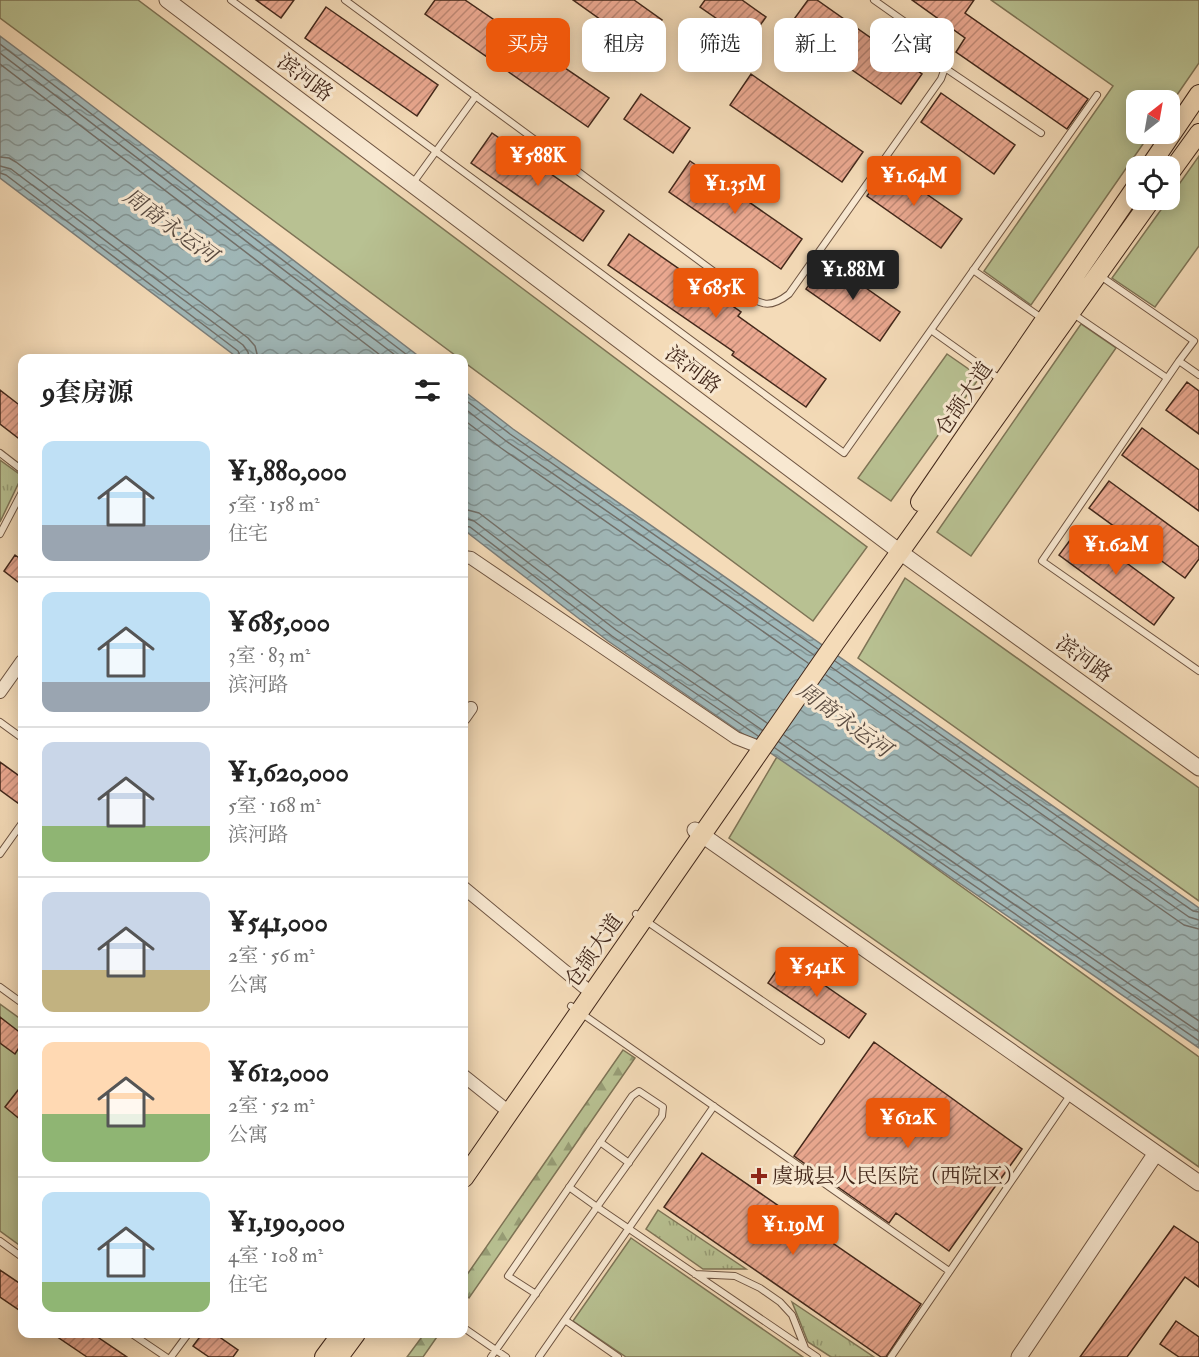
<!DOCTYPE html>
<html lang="zh">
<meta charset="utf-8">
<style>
:root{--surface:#fff;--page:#f6f6f6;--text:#222;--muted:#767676;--line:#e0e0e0;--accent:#ea580c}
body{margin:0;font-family:"IM FELL Double Pica","Noto Serif SC",serif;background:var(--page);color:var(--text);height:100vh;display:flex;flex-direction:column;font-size:22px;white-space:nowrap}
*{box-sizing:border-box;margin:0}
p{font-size:20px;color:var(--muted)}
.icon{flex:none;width:33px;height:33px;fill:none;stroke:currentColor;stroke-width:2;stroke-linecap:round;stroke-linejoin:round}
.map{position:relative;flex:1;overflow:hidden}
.drawer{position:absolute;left:18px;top:354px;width:450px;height:984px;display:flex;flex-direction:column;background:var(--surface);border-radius:12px;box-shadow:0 3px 15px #0003}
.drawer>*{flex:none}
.guide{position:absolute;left:486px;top:18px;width:570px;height:54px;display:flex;gap:12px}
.needle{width:39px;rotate:31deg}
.fabs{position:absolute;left:1126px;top:90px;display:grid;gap:12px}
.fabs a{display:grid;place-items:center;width:54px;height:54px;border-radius:12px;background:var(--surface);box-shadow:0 3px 15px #0003;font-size:30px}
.price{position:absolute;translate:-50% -51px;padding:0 14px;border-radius:6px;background:var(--accent);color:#fff;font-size:20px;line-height:39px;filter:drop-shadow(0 2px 3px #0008)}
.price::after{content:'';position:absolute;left:50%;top:36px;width:18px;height:14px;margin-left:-9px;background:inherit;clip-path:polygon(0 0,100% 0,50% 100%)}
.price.on{background:#222;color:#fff}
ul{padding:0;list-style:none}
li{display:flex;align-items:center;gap:18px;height:150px;padding:0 24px}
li+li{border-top:2px solid var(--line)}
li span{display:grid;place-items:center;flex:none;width:168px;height:120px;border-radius:12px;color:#555}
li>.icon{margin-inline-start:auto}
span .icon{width:72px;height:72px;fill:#fffc;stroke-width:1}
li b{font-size:26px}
h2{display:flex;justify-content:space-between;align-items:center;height:72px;padding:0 24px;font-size:26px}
.tag{padding:0 21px;border-radius:12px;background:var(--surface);box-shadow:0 3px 15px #0003;font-size:21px;line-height:54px}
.tag.on{background:var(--accent);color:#fff}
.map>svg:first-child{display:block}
</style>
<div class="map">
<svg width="1199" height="1357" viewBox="0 0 1199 1357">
<defs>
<pattern id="grass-tufts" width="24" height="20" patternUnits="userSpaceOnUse" patternTransform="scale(1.5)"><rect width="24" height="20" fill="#b8c192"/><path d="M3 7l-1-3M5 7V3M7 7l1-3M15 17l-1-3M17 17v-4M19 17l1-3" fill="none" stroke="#979d76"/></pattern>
<pattern id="forest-firs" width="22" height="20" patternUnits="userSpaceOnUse" patternTransform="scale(1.5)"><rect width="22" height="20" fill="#b8c192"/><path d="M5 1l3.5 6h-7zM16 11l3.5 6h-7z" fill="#979d76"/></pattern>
<pattern id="water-waves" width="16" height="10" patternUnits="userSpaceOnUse" patternTransform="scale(1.5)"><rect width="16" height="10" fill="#a0b8b9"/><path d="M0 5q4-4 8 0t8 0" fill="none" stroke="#849696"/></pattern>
<pattern id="building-hatch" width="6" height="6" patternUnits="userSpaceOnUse" patternTransform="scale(1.5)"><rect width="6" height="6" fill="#eaa890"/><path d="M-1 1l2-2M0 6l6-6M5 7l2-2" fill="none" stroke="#bf8975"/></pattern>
</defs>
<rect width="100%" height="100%" fill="#f4dbb8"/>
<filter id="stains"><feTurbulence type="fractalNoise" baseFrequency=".00333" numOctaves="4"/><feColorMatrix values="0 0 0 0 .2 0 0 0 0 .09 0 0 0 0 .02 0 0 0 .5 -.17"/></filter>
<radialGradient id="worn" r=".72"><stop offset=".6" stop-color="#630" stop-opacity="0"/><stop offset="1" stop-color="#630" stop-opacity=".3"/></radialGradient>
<!-- grass -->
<path fill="url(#grass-tufts)" stroke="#7e7456" stroke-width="1.5" d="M0 460 22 476 0 522Z
M658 1210 746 1269H703L646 1229Z
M792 1302 874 1357H831L808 1342Z"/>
<!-- forest -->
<path fill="url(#forest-firs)" stroke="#7e7456" stroke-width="1.5" d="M623 1050 635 1058 469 1298 464 1294V1279Z
M424 1334H439L423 1357H407Z"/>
<!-- park -->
<path fill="#b8c192" stroke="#7e7456" stroke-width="1.5" d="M0 0H138L867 547 813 621 464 362V358H459L0 18Z
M991 0H1199V63L1170 105V100H1137V134H1150L1031 305 984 271 1113 86Z
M1199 156V246L1155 307 1112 278 1168 200H1170V197Z
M1081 324 1116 348 971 556 937 532Z
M947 354 980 377 891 501 858 478Z
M905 578 1199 788V901L858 658Z
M778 755 1199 1057V1167L729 838Z
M0 1004 22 1020V1247L0 1231Z
M631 1238 803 1357H626L573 1321Z"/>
<!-- water -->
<path fill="url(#water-waves)" stroke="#7b7e7a" stroke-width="1.5" d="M0 36 44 69 421 358H238L0 178Z
M464 391 513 429 1199 908V1048L608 641 464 530Z"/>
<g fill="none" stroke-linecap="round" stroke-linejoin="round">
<!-- shore -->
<path stroke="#72706a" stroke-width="1.5" d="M0 44 411 358
M0 53 399 358
M0 64 384 358
M0 157 9 158 16 162 248 338 255 346 258 358
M0 166 11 169 243 345 248 352 249 358
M0 173 6 175 238 351 241 358
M464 399 510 434 818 649
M464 408 506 441 814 655
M464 420 501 448 808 663
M464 509 479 513 622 622 767 723
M464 518 474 521 616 630 762 730
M464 526 470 527 612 636 758 736
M835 661 1193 911 1199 912
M831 667 1189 917 1199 920
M826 675 1184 925 1199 929
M784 735 1199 1021
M779 742 1199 1032
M775 748 1199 1041"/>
</g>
<!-- building -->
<path fill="url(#building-hatch)" stroke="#43281b" stroke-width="1.5" d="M256 0H294L281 18Z
M435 0H465L609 98 588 127 425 14Z
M573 0H634L662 20 642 49Z
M705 0H742L766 17 749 41 700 7Z
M808 0H817L922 74 901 104 789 26Z
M912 0H974L965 13 1088 99 1067 129 956 52 965 38Z
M326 7 438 85 417 116 305 38Z
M751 74 863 152 842 182 730 105Z
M941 93 1015 145 994 174 921 122Z
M641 94 690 128 673 153 624 119Z
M492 133 604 211 583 241 471 163Z
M690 161 802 239 781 269 669 192Z
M888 167 962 219 941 248 867 196Z
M629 234 741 312 738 316 826 379 806 407 732 355 734 352 608 265Z
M826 260 900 312 880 341 806 289Z
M1187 382 1199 391V434L1166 410Z
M0 390 22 407V441L0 424Z
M1142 428 1199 470V511L1122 455Z
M1109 481 1199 547V559L1185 578 1089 508Z
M1079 528 1174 598 1154 625 1059 555Z
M15 555 22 560V585L4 571Z
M0 762 22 778V806L0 790Z
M785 958 866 1014 849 1038 768 983Z
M0 1017 22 1034V1043L15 1054 0 1043Z
M874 1042 1022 1149 949 1251 896 1213 889 1223 794 1156Z
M22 1085V1121L5 1107Z
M702 1153 921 1304 886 1357H881L664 1207Z
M1174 1226 1199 1243V1287L1185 1277 1127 1357H1080Z
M0 1270 22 1285V1312L0 1297Z
M1176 1321 1199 1337V1357H1179L1160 1344Z
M53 1334H93L127 1357H87Z
M202 1334H215L238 1350 233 1357H209L193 1346Z"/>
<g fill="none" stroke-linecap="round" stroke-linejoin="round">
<!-- service casing -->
<g stroke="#6f5542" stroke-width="8">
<path id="service" d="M231 0 844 453 1097 95
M345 0 743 293C761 305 770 309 789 294L941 79 945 68 939 48 932 41 874 0
M945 68 1041 133
M413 183 476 96
M973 270 1043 319
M1099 275 1194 341 1179 361 1199 375
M1072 313 1167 378
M931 330 1001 380
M1179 361 1042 561 1199 671
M0 453 22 470
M0 534 22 492
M0 722 22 738
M0 854 22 823
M636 914 821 1041
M0 987 22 1003
M571 1006 949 1271
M600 1142 629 1163
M0 1241 22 1257
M695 1274 735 1276 760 1288 780 1302 792 1315 805 1348
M536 1294 508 1276 632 1096 639 1091 663 1107 662 1116 597 1207 569 1187
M565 1320 618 1357
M464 1328 506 1357
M132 1334 166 1357
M171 1357 188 1334
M491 1357 597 1207 817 1357
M539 1357 714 1106
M891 1357 1071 1094"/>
</g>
<!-- minor casing -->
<g stroke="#6f5542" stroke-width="14">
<path id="minor" d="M464 557 471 558 736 738 754 745
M0 692 22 661
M464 718 471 708
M464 888 584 987
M464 1076 509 1112"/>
</g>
<!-- tertiary casing -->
<g stroke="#6f5542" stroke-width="17">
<path id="tertiary" d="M167 0 900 552 1199 768
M695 830 1199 1183
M1019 1357 1156 1153"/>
</g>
<!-- primary casing -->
<g stroke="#43281b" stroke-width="20">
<path id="primary" d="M1150 166 1199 94
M1170 173 1199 133
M920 502 1137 185
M464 1178 835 643 1151 200
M324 1357 341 1334
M339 1357 356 1334"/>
</g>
<!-- service -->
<use href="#service" stroke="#f8e8d1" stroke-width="6"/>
<!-- minor -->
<use href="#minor" stroke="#f8e8d1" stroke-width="12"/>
<!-- tertiary -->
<use href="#tertiary" stroke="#f8e8d1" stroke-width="15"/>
<!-- primary -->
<use href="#primary" stroke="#f4dbb8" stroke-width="18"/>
</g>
<!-- markers -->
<path fill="#8f2418" stroke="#f8e8d1" stroke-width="2" d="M756 1167h6v6h6v6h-6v6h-6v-6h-6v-6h6z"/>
<g text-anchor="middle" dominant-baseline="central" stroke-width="6" stroke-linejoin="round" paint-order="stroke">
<!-- street labels -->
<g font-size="21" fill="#43281b" stroke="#f8e8d1">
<text transform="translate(305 78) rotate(37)">滨河路</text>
<text transform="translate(693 370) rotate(37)">滨河路</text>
<text transform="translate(964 399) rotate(-56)">仓颉大道</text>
<text transform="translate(1084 659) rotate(36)">滨河路</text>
<text transform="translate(594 951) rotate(-55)">仓颉大道</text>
</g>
<!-- poi labels -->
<g font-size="21" fill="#43281b" stroke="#f8e8d1" text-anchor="start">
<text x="772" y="1176">虞城县人民医院（西院区）</text>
</g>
<!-- water labels -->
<g font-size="22" font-style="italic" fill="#5a4c42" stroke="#f8e8d1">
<text transform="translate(170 226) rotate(36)">周商永运河</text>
<text transform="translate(844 720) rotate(36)">周商永运河</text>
</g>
</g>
<rect width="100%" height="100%" filter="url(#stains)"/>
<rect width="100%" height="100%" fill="url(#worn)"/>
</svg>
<div class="fabs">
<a><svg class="needle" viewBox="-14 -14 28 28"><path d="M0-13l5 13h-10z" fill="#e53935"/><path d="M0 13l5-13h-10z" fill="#767676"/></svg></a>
<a><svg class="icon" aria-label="locate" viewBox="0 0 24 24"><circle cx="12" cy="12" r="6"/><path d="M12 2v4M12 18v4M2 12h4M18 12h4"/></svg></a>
</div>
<b class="price" style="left:538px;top:187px">¥588K</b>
<b class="price" style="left:914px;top:207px">¥1.64M</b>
<b class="price" style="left:735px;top:215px">¥1.35M</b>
<b class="price on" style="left:853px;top:301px">¥1.88M</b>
<b class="price" style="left:716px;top:319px">¥685K</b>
<b class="price" style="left:1116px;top:576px">¥1.62M</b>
<b class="price" style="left:817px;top:998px">¥541K</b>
<b class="price" style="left:908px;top:1149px">¥612K</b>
<b class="price" style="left:793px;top:1256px">¥1.19M</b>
<div class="guide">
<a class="tag on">买房</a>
<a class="tag">租房</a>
<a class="tag">筛选</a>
<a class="tag">新上</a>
<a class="tag">公寓</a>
</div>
<section class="drawer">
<h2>9套房源<svg class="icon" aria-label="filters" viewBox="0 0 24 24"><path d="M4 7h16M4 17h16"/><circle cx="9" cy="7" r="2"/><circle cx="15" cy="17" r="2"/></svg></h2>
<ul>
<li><span style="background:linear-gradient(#bfe0f5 70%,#9aa5b1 0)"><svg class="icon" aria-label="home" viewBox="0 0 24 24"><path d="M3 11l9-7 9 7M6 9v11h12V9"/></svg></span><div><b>¥1,880,000</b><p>5室 · 158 m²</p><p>住宅</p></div></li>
<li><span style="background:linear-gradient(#bfe0f5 75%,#9aa5b1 0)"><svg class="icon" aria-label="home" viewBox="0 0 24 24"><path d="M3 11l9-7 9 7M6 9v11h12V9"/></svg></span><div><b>¥685,000</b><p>3室 · 83 m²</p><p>滨河路</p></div></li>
<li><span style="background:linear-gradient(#c9d6e8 70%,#8fb573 0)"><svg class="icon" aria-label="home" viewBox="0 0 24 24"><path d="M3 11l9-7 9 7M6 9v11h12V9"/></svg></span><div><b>¥1,620,000</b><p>5室 · 168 m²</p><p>滨河路</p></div></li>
<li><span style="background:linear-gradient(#c9d6e8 65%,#c2b280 0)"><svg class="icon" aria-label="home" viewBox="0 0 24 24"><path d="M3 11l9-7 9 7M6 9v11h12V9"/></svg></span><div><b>¥541,000</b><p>2室 · 56 m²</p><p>公寓</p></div></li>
<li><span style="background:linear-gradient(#ffd9b3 60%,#8fb573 0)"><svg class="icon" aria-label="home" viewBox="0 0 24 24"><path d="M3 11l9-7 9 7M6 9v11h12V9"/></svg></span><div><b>¥612,000</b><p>2室 · 52 m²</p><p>公寓</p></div></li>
<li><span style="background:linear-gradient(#bfe0f5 75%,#8fb573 0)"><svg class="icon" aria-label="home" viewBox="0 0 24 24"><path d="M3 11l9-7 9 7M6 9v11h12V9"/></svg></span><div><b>¥1,190,000</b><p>4室 · 108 m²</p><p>住宅</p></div></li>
</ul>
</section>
</div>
